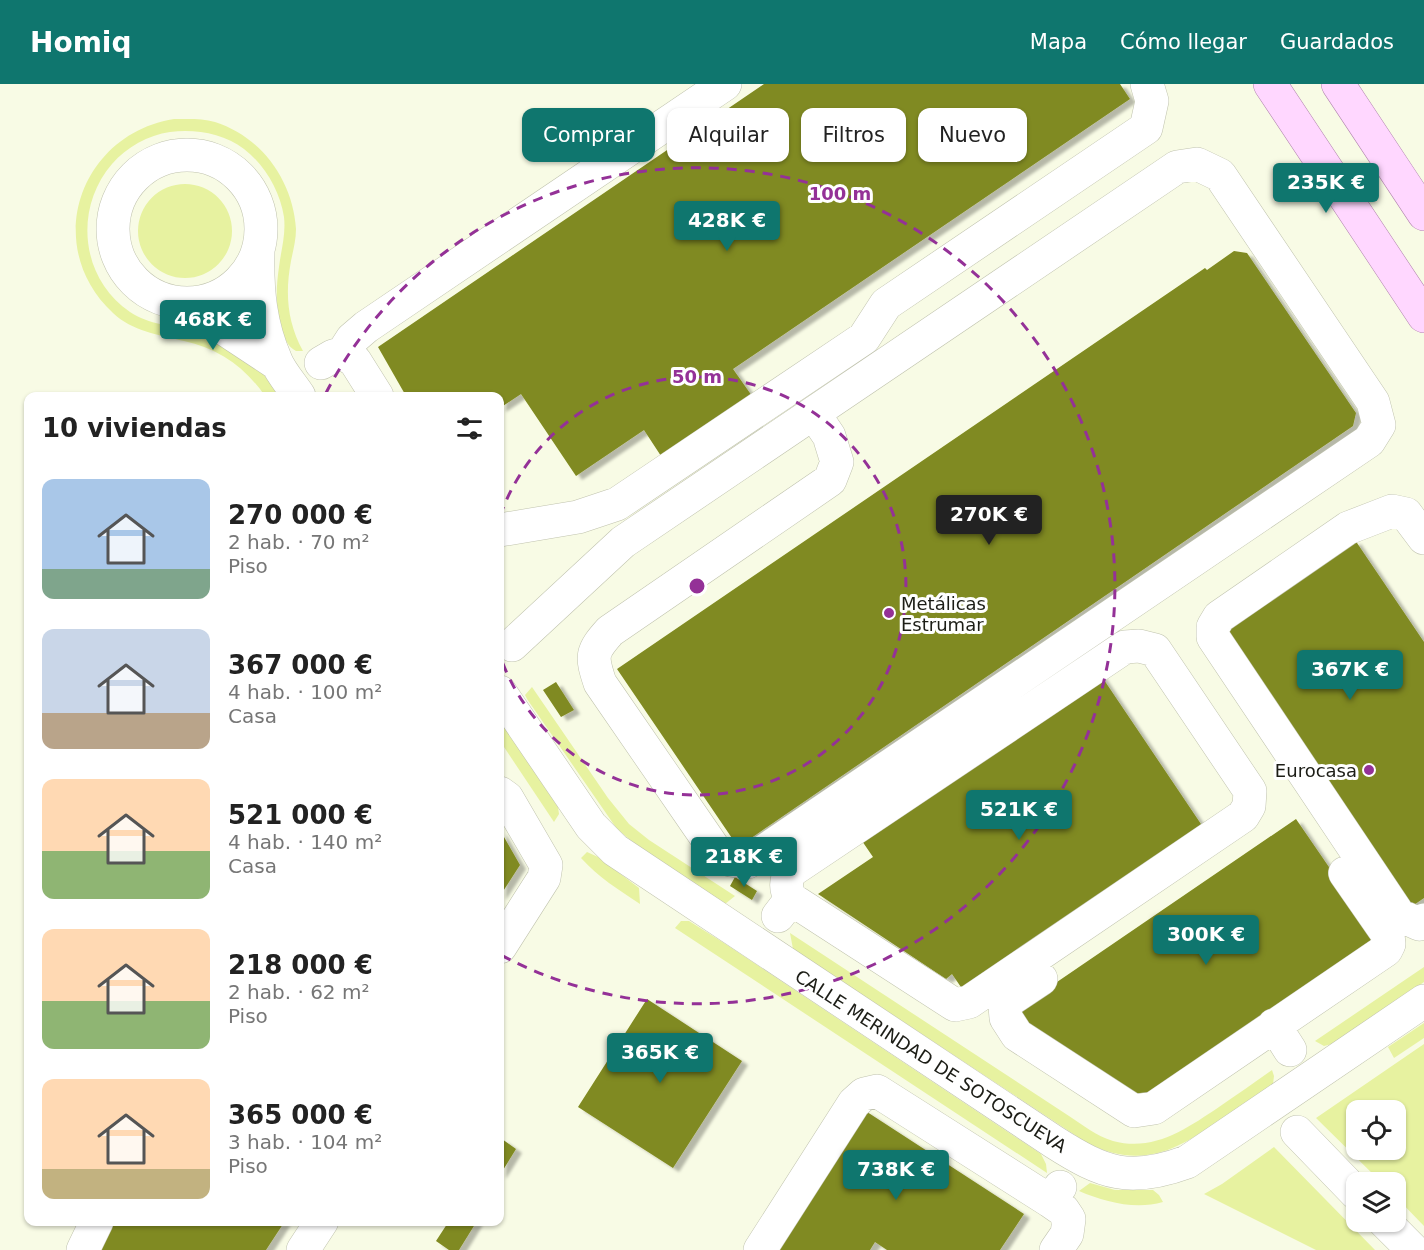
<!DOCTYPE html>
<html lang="es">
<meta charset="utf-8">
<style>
:root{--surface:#fff;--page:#f6f6f6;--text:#222;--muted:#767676;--accent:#0f766e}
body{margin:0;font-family:"DejaVu Sans",sans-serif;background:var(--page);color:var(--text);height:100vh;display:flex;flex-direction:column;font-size:22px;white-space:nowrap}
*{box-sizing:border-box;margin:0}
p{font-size:20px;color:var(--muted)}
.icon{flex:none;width:33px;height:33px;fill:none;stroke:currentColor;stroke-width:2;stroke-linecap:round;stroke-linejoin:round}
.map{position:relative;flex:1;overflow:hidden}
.sheet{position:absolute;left:24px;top:308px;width:480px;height:834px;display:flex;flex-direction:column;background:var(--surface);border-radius:12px;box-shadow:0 2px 4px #0004}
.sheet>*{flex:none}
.banner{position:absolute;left:522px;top:24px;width:570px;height:54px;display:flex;gap:12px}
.tools{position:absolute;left:1346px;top:1016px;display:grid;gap:12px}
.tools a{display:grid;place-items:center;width:60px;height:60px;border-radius:12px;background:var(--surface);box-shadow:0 2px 4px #0004;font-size:30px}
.price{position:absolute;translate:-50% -51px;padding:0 14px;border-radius:6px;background:var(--accent);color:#fff;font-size:20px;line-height:39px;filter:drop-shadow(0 2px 3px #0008)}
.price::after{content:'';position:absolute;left:50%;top:36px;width:18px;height:14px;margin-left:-9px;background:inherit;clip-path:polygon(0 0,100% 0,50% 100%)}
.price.current{background:#222;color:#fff}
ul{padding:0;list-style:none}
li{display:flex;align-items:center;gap:18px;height:150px;padding:0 18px}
li span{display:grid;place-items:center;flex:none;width:168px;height:120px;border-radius:12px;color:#555}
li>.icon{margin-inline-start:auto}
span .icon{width:72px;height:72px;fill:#fffc;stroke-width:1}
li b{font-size:26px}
h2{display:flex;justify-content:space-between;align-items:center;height:72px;padding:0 18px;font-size:26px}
.pill{padding:0 21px;border-radius:12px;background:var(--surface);box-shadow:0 2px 4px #0004;font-size:21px;line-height:54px}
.pill.current{background:var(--accent);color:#fff}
header{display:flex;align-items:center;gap:36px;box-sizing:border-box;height:84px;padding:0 30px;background:var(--accent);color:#fff}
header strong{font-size:28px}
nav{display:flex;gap:33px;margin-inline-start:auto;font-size:21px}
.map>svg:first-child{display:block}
</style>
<header>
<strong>Homiq</strong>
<nav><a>Mapa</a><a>Cómo llegar</a><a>Guardados</a></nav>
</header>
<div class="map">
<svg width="1424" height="1166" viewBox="0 0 1424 1166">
<defs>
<filter id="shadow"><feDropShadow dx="6" dy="4" stdDeviation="1.5" flood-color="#0004"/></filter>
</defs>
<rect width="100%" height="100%" fill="#f8fbe5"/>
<!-- green -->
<path fill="#e7f2a0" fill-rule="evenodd" d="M174 35C187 35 202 34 215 38 262 53 293 97 296 145 296 156 293 167 291 177 285 209 287 238 303 267H296C287 262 285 255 282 246 275 225 276 204 279 183 281 166 286 151 284 133 280 107 265 81 244 65 223 49 195 45 170 48 148 51 127 63 112 80 74 124 80 194 130 228 149 241 172 241 194 247 209 251 249 276 260 286 267 294 273 304 279 312H265C245 283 218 264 184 257 159 251 132 247 113 229 41 162 80 50 174 35Z
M138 147a47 47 0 1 1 94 0a47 47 0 1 1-94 0Z
M532 603 608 714 629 740 649 756 735 812 725 820 639 763 617 745 527 615 525 611Z
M500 637 558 723 559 730 554 738 500 657Z
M587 768 598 773 639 804 640 820C619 806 598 793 581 774Z
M681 837H689L724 859 1041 1070 1046 1080 1047 1089 675 844Z
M790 849 1069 1032C1083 1041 1096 1052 1113 1057 1154 1068 1186 1045 1219 1023 1236 1011 1254 999 1272 986L1274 992 1273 1000C1255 1013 1237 1025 1219 1037 1174 1068 1140 1085 1087 1059L793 865Z
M1424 883V898L1336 959 1324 962 1315 957Z
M1424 939V954L1394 974 1388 963Z
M1424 960V1142L1395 1112V1098H1381L1316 1034ZM1356 1026H1395V1065H1356Z
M1274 1063 1375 1166H1316L1204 1110 1222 1100Z
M1090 1099 1115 1106H1153L1159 1111 1163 1118C1135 1126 1105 1118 1079 1107Z"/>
<!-- building -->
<path fill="#808a20" filter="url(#shadow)" d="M764 0H1120L1130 15 733 285 752 312 661 372 644 346 576 392 521 310 500 324V312H406L378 263Z
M1234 167 1247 169 1356 329 1353 342 738 763 617 585 1205 184 1207 186Z
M1355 456 1424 558V814L1408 825 1221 548Z
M1100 590 1205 746 965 909 952 890 946 895 818 810 873 773 860 754Z
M556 598 574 626 561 633 543 606Z
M1296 735 1379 856 1142 1017 1029 940 1016 926Z
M500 746 520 781 500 812Z
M735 793 757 807 752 816 730 802Z
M647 915 742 977 673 1084 578 1023Z
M864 1026 1024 1130 1000 1166H887L875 1158 870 1166H773Z
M502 1055 516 1065 500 1091V1059Z
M109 1137H285L266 1166H95Z
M449 1137H477L459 1166H449L436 1157Z"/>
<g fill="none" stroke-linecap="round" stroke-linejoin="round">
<!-- minor casing -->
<g stroke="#c0c3ae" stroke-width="34">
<path id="minor" d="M113 145a74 74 0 1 1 148 0a74 74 0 1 1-148 0Z
M258 168C257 206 260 241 276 277 281 289 292 301 299 312
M174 220 211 236 276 279
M343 269 355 277 377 312
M321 279 333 272 343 269 352 255 366 243 725 0
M500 446 578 433 617 420 864 254 886 220 1146 44 1152 17 1147 0
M1424 454 1406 430 1392 427 1348 444 1219 533 1213 543V553L1399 831 1419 840 1424 836
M512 561 623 458 1177 83 1197 80 1220 91 1373 318 1379 341 1369 357 748 778 731 776 715 766 600 599C591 572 591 568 610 547L830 396 837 378 829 352 814 330
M500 608 591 742 615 766 1054 1058C1104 1090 1130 1099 1187 1078L1424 917
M500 709 507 714 546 781 544 794 500 863
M778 832 791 815 955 921 969 918 1243 732 1249 722 1250 707 1155 566 1139 562 1125 563 791 787C785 797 785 805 791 815
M1041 895 1011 915 1005 922 1006 934 1017 951 1134 1027 1154 1024 1386 866 1389 860 1388 851 1345 789
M1274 941 1290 966
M1297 1048 1356 1109
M1050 1117 1063 1126 1069 1135 1067 1150 1056 1166
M1384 1137 1413 1166
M83 1166 97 1137
M303 1166 322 1137
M760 1166 854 1019 864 1010 877 1007 1050 1117 1060 1103"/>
</g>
<!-- major casing -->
<g stroke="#b084ad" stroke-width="34">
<path id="major" d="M1270 0 1424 232
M1338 0 1424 130"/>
</g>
<!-- minor -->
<use href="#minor" stroke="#fff" stroke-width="33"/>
<!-- major -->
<use href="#major" stroke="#ffd7ff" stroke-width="33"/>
</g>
<!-- distance rings -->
<g fill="none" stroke="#943197" stroke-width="3" stroke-dasharray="10 8">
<path d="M500 432A209 209 0 1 1 500 572"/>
<path d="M326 309A418 418 0 1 1 501 871"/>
</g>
<!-- markers -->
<g fill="#943197" stroke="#fff" stroke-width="2">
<circle cx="889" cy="529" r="6"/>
<circle cx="1369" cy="686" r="6"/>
</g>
<g text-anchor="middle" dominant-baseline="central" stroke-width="6" stroke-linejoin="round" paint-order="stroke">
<!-- poi labels -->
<g font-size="18" fill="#1c1d16" stroke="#fff" text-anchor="start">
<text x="901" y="519">Metálicas<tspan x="901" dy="21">Estrumar</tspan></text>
<text x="1357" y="686" text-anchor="end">Eurocasa</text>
</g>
<!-- street labels -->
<g font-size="18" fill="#1c1d16" stroke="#fff">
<text transform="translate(931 977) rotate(33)">CALLE MERINDAD DE SOTOSCUEVA</text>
</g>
</g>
<circle cx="697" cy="502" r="9" fill="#943197" stroke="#fff" stroke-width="3"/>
<g font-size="18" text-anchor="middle" font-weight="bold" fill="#943197" stroke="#fff" stroke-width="6" stroke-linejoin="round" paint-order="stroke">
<text x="840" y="116">100 m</text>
<text x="697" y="299">50 m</text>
</g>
</svg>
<div class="tools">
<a><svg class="icon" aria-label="locate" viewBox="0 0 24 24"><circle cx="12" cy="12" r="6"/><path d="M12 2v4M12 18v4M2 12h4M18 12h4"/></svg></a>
<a><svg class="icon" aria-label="layers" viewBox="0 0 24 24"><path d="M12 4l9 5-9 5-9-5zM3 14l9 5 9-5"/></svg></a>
</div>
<b class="price" style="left:1326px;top:130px">235K €</b>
<b class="price" style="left:727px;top:168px">428K €</b>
<b class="price" style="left:213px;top:267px">468K €</b>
<b class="price current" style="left:989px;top:462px">270K €</b>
<b class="price" style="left:1350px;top:617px">367K €</b>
<b class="price" style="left:1019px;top:757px">521K €</b>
<b class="price" style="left:744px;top:804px">218K €</b>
<b class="price" style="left:1206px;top:882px">300K €</b>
<b class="price" style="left:660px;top:1000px">365K €</b>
<b class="price" style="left:896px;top:1117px">738K €</b>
<div class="banner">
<a class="pill current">Comprar</a>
<a class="pill">Alquilar</a>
<a class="pill">Filtros</a>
<a class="pill">Nuevo</a>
</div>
<section class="sheet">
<h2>10 viviendas<svg class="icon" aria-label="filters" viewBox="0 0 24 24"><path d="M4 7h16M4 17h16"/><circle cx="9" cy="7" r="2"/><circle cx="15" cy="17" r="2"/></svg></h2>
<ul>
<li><span style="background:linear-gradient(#a9c7e8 75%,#7fa58c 0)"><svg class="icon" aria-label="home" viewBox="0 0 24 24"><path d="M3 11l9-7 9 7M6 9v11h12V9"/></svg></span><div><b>270 000 €</b><p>2 hab. · 70 m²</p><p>Piso</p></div></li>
<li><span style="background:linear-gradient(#c9d6e8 70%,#b9a48a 0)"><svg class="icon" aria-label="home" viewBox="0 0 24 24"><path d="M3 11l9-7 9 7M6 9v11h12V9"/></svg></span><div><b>367 000 €</b><p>4 hab. · 100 m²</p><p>Casa</p></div></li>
<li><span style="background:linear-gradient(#ffd9b3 60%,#8fb573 0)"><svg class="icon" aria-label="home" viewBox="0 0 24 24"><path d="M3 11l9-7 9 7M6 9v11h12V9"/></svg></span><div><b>521 000 €</b><p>4 hab. · 140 m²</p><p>Casa</p></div></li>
<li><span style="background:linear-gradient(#ffd9b3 60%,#8fb573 0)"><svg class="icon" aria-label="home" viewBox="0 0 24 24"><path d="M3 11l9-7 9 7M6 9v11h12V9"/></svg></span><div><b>218 000 €</b><p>2 hab. · 62 m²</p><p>Piso</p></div></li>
<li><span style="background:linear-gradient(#ffd9b3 75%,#c2b280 0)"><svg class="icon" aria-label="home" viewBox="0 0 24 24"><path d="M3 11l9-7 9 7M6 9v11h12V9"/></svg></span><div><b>365 000 €</b><p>3 hab. · 104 m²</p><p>Piso</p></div></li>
</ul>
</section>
</div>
